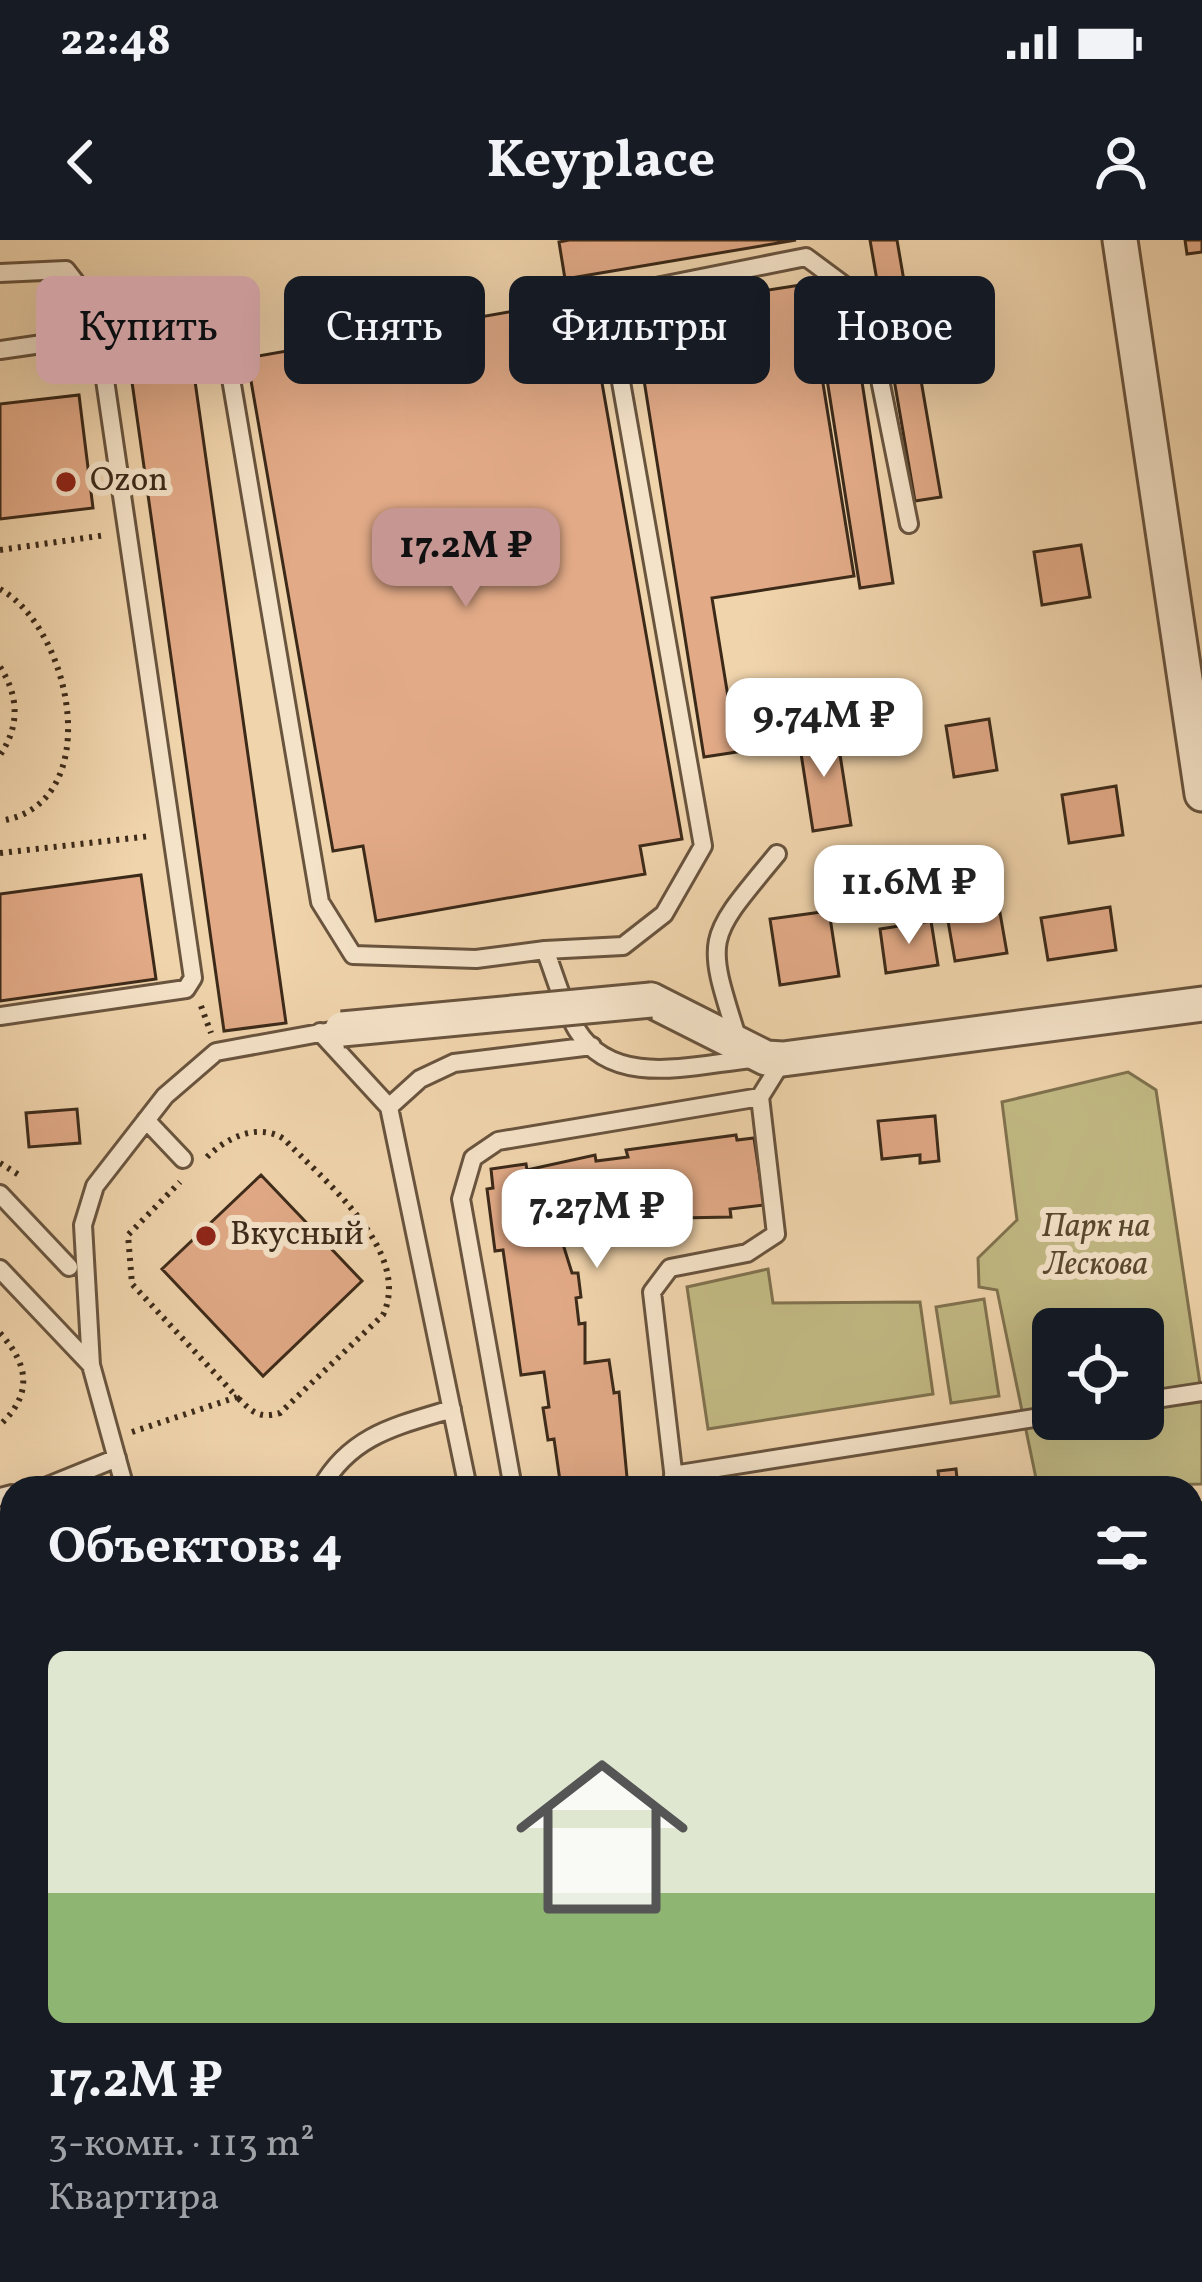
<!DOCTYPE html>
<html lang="ru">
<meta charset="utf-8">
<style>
:root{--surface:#171b24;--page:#242831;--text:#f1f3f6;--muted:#9ea1a6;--line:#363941;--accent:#c59692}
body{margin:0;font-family:Vollkorn,serif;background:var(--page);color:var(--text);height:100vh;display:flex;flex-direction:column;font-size:45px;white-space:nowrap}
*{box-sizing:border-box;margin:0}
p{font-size:39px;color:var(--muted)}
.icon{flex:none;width:66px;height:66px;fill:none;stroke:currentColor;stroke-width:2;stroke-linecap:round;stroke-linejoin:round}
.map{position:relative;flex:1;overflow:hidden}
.sheet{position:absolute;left:0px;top:1236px;width:1203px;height:807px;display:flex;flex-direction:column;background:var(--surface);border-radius:36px 36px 0 0;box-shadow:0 12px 48px #0002}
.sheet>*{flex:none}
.hud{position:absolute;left:36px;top:36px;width:1131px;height:108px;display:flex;gap:24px}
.fabs{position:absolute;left:1032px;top:1068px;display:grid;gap:24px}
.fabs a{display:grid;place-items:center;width:132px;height:132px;border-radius:18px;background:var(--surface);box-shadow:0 12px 48px #0002;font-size:60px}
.price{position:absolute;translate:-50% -102px;padding:0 27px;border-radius:24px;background:#fff;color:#222;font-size:39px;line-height:78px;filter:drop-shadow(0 3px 6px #0008)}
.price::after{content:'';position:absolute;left:50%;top:72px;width:36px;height:27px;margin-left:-18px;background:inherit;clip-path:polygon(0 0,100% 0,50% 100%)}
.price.active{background:var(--accent);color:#111}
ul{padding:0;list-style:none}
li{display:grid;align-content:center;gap:24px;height:636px;padding:0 48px}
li+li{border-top:3px solid var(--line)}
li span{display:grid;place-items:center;height:372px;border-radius:18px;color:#555}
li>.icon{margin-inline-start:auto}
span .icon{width:216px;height:216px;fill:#fffc;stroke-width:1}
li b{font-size:51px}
h2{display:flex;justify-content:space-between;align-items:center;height:144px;padding:0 48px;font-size:51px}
.tag{padding:0 42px;border-radius:18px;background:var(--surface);box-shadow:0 12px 48px #0002;font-size:42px;line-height:108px}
.tag.active{background:var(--accent);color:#111}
.status{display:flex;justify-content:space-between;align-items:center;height:84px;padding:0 60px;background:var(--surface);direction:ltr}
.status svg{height:33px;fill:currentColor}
header{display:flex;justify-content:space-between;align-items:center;height:156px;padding:0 48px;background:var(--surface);font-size:54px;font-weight:700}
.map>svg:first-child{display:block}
</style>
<div class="status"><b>22:48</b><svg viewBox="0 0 49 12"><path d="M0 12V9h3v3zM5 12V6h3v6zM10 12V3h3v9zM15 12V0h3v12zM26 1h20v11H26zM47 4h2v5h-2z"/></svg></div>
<header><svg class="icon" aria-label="back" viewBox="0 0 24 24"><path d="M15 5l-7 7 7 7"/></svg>Keyplace<svg class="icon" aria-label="person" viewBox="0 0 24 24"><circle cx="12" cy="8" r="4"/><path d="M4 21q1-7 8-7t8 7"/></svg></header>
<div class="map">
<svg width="1202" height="2042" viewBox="0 0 1202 2042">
<rect width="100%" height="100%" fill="#f0d4ac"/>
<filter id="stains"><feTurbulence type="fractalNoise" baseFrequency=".00167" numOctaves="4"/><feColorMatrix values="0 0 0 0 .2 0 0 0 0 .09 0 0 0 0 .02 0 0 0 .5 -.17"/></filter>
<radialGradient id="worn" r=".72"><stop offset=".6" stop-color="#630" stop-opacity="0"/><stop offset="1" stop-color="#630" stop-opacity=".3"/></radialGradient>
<!-- green -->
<path fill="#c2ba84" stroke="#7f724e" stroke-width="3" fill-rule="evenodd" d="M1128 832 1156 850 1202 1157V1244L1038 1248 997 1050 979 1047 978 1018 1017 980 1002 862ZM1053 1089H1143V1179H1053Z
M768 1029 773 1063 920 1062 933 1154 708 1189 687 1047Z
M984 1059 999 1156 951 1163 936 1067Z"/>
<!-- building -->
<path fill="#e2aa87" stroke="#3c2a19" stroke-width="3" d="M569 0H796L565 39 559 2Z
M870 0H897L941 257 915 261Z
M1185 0H1202V12L1187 14Z
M807 44 854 336 712 358 737 512 704 517 633 71Z
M549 65 556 110 595 103 682 599 640 606 645 634 376 681 363 606 333 611 247 118Z
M854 90 893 343 860 348 820 95Z
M192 120 286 783 224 791 130 128Z
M79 155 93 268 0 279V164Z
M1081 305 1090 357 1042 365 1034 312Z
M989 479 997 530 954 537 946 486Z
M836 489 851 585 813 591 798 494Z
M1116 546 1123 595 1069 603 1062 555Z
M141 635 156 739 0 761V654Z
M1110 667 1116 710 1048 720 1041 678Z
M829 671 839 736 780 745 770 679Z
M1000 673 1007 713 955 721 948 681Z
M931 681 938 725 886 733 880 689Z
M77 869 80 903 29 907 26 873Z
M935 876 939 921 920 923V915L882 919 878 881Z
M736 895 737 900 754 898 764 965 730 969 731 977 679 978 680 984 657 987 656 981 592 996 591 990 577 992 578 999 562 1001 572 1033H578L581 1057 576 1058 579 1084 585 1083V1123L609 1120 614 1153 619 1152 628 1248H561L554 1199 548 1200 543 1168 549 1167 544 1132 521 1135 503 1010 495 1011 487 949 493 948 491 929 526 924 527 930 595 915 596 921 628 917 626 910Z
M261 935 362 1041 263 1136 162 1029Z
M956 1229 958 1248H940L938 1231Z
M1010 1239 1011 1248H979L978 1243Z
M338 2031H353L355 2038 341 2042Z
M369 2031H411L414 2042H372Z
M453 2031H497L499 2042H455Z
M507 2031H553L554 2042H509Z
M563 2031H606L607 2038 564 2042Z
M1081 2035 1125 2042H1078Z"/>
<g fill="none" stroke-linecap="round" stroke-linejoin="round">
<!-- service casing -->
<g stroke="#69543e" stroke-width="22">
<path id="service" d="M0 33 66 30 87 57
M0 110 90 97 100 106 193 738 186 749 0 776
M229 127 320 662 353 715 476 719 545 710C555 735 563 767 577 790 614 850 695 824 753 819
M545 710 623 706 664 674 703 606 606 57 806 17 864 60 909 284
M320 792 389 867 468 1248
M739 803C705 695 704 702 777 614
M389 867 420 839 454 823 592 806
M146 880 183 919
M0 954 69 1027
M0 1029 91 1125 125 1248
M91 1125 83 985 95 946 165 856 216 812 342 789
M1143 1161 1202 1152
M673 1235 1053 1175
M43 1248 117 1218
M321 1248C351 1195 396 1186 452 1169
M513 1248 461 959 473 918 498 901 760 857
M675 1248 652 1052 670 1028 747 1013 776 994 760 857 783 820
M0 1257 12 1254
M1191 1273 1202 1272
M0 1572 12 1637
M1191 1588 1202 1582
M0 1689 12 1686
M0 1800 12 1791
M0 1874 12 1870
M1191 1939 1202 1940
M1191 2013 1202 2016
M295 2031 297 2042
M1007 2031 1009 2042
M825 2042 871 2031"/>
</g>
<!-- minor casing -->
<g stroke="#69543e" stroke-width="39">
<path id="minor" d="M1120 0 1202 554
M651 760 766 818 783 819 1202 764
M627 2042 692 2031"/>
</g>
<!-- secondary casing -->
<g stroke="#3c2a19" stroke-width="54">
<path id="secondary" d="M0 1970 12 1972
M244 2031 258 2042"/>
</g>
<!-- path -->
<path stroke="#3c2a19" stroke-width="6" stroke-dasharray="3 6" stroke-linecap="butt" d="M0 310 106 295
M0 349C73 390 107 565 0 581
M0 427C19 456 20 486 0 515
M0 613 151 596
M201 766 211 793
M207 917C226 898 258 882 284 899 322 939 413 1011 383 1075L280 1173C259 1179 252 1172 237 1157
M0 923 19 935
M0 1093C29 1125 33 1154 0 1185
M132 1192 237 1157 132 1044 128 995 180 942
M0 1317 12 1327
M0 1389 12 1373
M0 1403 12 1415"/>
<!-- service -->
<use href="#service" stroke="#f5e3c9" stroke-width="16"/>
<!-- minor -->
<use href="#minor" stroke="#f5e3c9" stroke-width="33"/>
<!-- secondary -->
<use href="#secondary" stroke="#f5e3c9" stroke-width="48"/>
<!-- minor-bridge casing -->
<g stroke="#69543e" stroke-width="39" stroke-linecap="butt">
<path id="minor-bridge" d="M342 789 651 760"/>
</g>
<!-- minor-bridge -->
<use href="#minor-bridge" stroke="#f5e3c9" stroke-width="33"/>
</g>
<!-- markers -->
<g fill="#8f2418" stroke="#f5e3c9" stroke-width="4.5">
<circle cx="66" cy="242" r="12"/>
<circle cx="206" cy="996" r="12"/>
</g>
<g text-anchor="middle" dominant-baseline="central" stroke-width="12" stroke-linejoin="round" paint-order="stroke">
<!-- poi labels -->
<g font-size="33" fill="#3c2a19" stroke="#f5e3c9" text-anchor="start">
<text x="90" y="242">Ozon</text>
<text x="230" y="996">Вкусный</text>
</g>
<!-- park labels -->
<g font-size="33" font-style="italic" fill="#57472e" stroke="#f5e3c9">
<text x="1096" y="988">Парк на<tspan x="1096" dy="38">Лескова</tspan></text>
</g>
</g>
<rect width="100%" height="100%" filter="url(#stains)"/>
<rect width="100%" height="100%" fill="url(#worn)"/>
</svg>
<div class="fabs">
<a><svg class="icon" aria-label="locate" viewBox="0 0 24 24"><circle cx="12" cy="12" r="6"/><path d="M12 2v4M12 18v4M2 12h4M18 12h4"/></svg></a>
</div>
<b class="price active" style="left:466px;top:370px">17.2M ₽</b>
<b class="price" style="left:824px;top:540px">9.74M ₽</b>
<b class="price" style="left:909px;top:707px">11.6M ₽</b>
<b class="price" style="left:597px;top:1031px">7.27M ₽</b>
<div class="hud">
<a class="tag active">Купить</a>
<a class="tag">Снять</a>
<a class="tag">Фильтры</a>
<a class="tag">Новое</a>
</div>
<section class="sheet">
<h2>Объектов: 4<svg class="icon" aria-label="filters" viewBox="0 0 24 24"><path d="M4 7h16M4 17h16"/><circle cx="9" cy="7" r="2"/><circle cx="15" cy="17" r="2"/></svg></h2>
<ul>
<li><span style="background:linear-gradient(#dfe7d0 65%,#8fb573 0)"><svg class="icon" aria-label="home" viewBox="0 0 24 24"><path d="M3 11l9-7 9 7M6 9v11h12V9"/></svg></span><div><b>17.2M ₽</b><p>3-комн. · 113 m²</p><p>Квартира</p></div></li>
</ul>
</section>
</div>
